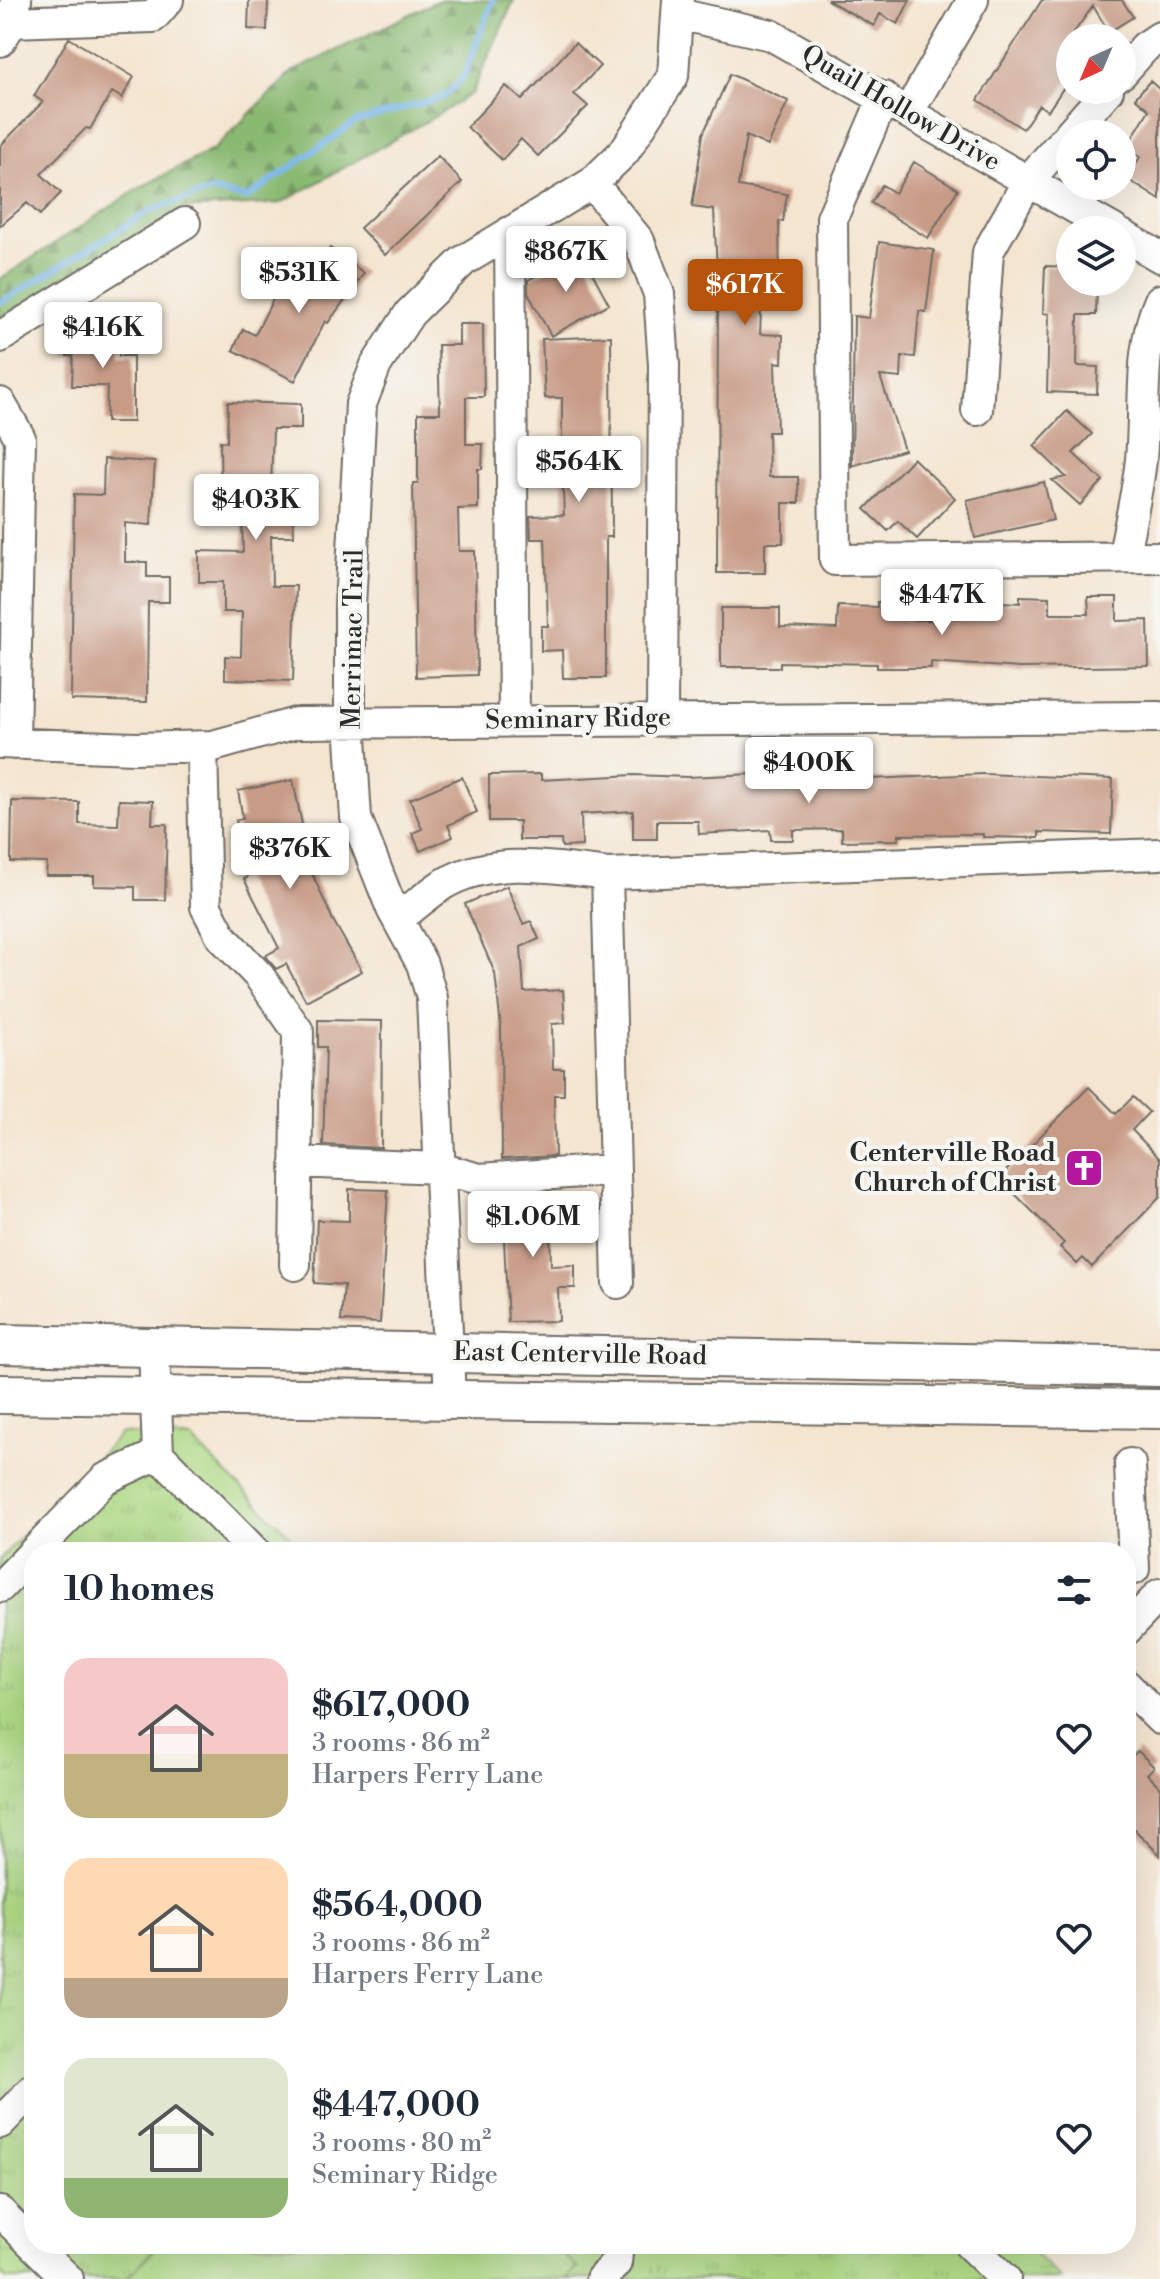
<!DOCTYPE html>
<meta charset="utf-8">
<style>
:root{--surface:#fff;--page:#f2f2f3;--text:#1f2937;--muted:#747a83;--accent:#b45309}
body{margin:0;font-family:"Libre Bodoni",serif;background:var(--page);color:var(--text);height:100vh;display:flex;flex-direction:column;font-size:30px;white-space:nowrap}
*{box-sizing:border-box;margin:0}
p{font-size:26px;color:var(--muted)}
.icon{flex:none;width:44px;height:44px;fill:none;stroke:currentColor;stroke-width:2;stroke-linecap:round;stroke-linejoin:round}
.map{position:relative;flex:1;overflow:hidden}
.details{position:absolute;left:24px;top:1542px;width:1112px;height:712px;display:flex;flex-direction:column;background:var(--surface);border-radius:32px;box-shadow:0 8px 32px #0002}
.details>*{flex:none}
.needle{width:52px;rotate:224deg}
.tools{position:absolute;left:1056px;top:24px;display:grid;gap:16px}
.tools a{display:grid;place-items:center;width:80px;height:80px;border-radius:50%;background:var(--surface);box-shadow:0 8px 32px #0002;font-size:40px}
.price{position:absolute;translate:-50% -68px;padding:0 18px;border-radius:8px;background:#fff;color:#222;font-size:26px;line-height:52px;filter:drop-shadow(0 2px 4px #0008)}
.price::after{content:'';position:absolute;left:50%;top:48px;width:24px;height:18px;margin-left:-12px;background:inherit;clip-path:polygon(0 0,100% 0,50% 100%)}
.price.active{background:var(--accent);color:#fff}
ul{padding:0;list-style:none}
li{display:flex;align-items:center;gap:24px;height:200px;padding:0 40px}
li span{display:grid;place-items:center;flex:none;width:224px;height:160px;border-radius:24px;color:#555}
li>.icon{margin-inline-start:auto}
span .icon{width:96px;height:96px;fill:#fffc;stroke-width:1}
li b{font-size:34px}
h2{display:flex;justify-content:space-between;align-items:center;height:96px;padding:0 40px;font-size:34px}
.map>svg:first-child{display:block}
</style>
<div class="map">
<svg width="1160" height="2279" viewBox="0 0 1160 2279">
<defs>
<pattern id="forest-firs" width="22" height="20" patternUnits="userSpaceOnUse" patternTransform="scale(2)"><rect width="22" height="20" fill="#8ab972"/><path d="M5 1l3.5 6h-7zM16 11l3.5 6h-7z" fill="#71975e"/></pattern>
<pattern id="park-tufts" width="24" height="20" patternUnits="userSpaceOnUse" patternTransform="scale(2)"><rect width="24" height="20" fill="#aed985"/><path d="M3 7l-1-3M5 7V3M7 7l1-3M15 17l-1-3M17 17v-4M19 17l1-3" fill="none" stroke="#96ba73"/></pattern>
</defs>
<rect width="100%" height="100%" fill="#f6f6f2"/>
<filter id="ink" filterUnits="userSpaceOnUse"><feTurbulence type="fractalNoise" baseFrequency=".0125" numOctaves="2"/><feDisplacementMap in="SourceGraphic" scale="16" xChannelSelector="R" yChannelSelector="G"/><feConvolveMatrix kernelMatrix="1 2 1 2 8 2 1 2 1" color-interpolation-filters="sRGB"/></filter>
<filter id="wash" filterUnits="userSpaceOnUse"><feTurbulence type="fractalNoise" baseFrequency=".006" numOctaves="4" result="noise"/><feDisplacementMap in="SourceGraphic" scale="32" xChannelSelector="R" yChannelSelector="G"/><feGaussianBlur stdDeviation="1.8" result="paint"/><feColorMatrix in="noise" values="0 0 0 0 0 0 0 0 0 0 0 0 0 0 0 0 0 1.4 0 .05"/><feComposite in="paint" operator="in"/></filter>
<g filter="url(#wash)">
<rect width="100%" height="100%" fill="#f4e5d0"/>
<!-- forest -->
<path fill="url(#forest-firs)" stroke="#5a724e" stroke-width="2" d="M439 0H514L472 93 443 112 281 203 183 209 0 318V279L141 187 214 149 292 72Z"/>
<!-- park -->
<path fill="url(#park-tufts)" stroke="#6c8258" stroke-width="2" d="M121 1433 191 1439 307 1552H34V2244H1025L1061 2279H7L0 2273V1559Z"/>
<!-- pitch -->
<path fill="#aed985" stroke="#6c8258" stroke-width="2" d="M150 2244H574L564 2255 577 2268 566 2279H126L153 2251Z"/>
<g fill="none" stroke-linecap="round" stroke-linejoin="round">
<!-- stream -->
<path stroke="#77b5ea" stroke-width="6" d="M0 303 153 209 212 191 247 198 355 122 444 97 464 76 493 0"/>
</g>
<g id="blocks">
<!-- building -->
<path fill="#c89b87" d="M249 0H268L267 30 248 29Z
M827 0H910L898 24 880 14 874 26Z
M1042 0H1122L1133 17 1109 32 1093 6 1070 38V78L1048 111 1039 105 1023 129 978 100Z
M69 38 134 77 122 98 112 92 90 129 86 128 41 174 61 193 40 215 27 203 0 226V146L43 102 34 96Z
M575 43 600 66 574 94 588 106 538 156 521 139 502 160 467 127 506 86 522 100Z
M730 74 788 101 768 146 746 136 738 186 787 194 783 221H779L780 289 762 290 760 334 783 335 782 363 775 362 777 432H768L769 477H798L799 503H783V543H765V573H717L718 290 714 210 692 207 703 134Z
M1150 81 1160 90V200L1127 179 1140 157 1126 148 1149 110 1135 98Z
M438 156 462 182 385 255 360 228Z
M914 162 958 189 928 238 871 203 882 185 895 193Z
M879 242 934 250 926 312 919 311 915 357 902 356 901 378 880 376 904 450 852 466 854 316 869 318Z
M330 248 364 273 328 323 325 321 295 381 233 350 243 329 255 335 279 287 277 286 291 265 309 278Z
M581 252 609 304 551 336 528 293V280Z
M1045 266 1070 267V282H1097L1096 315H1078L1077 366 1098 367 1097 394 1047 392 1049 314 1043 313Z
M459 324H483L484 397H466V444H483L482 469H478V508L458 509 459 551H475L477 675 416 677 413 483H418V413H440L438 345H459Z
M67 330 119 331V356H133V422H106L107 386H72L73 356H67Z
M611 336 612 537H606V678H563L562 650 541 651V626H548L545 539H531L530 516 564 515 562 467H547L546 441H562V398H545L542 339Z
M228 402 301 404V429H273L271 488 292 487 294 536H271L272 586H296L293 681 225 679V656L241 657 242 612H223V582H199V551L243 552 242 517 221 518 220 441 227 442Z
M1067 411 1092 434 1073 453 1103 481 1080 505 1052 480 1066 477 1034 446Z
M913 458 955 498 917 539 898 521 888 531 865 509Z
M104 459 155 462 151 525 125 523V562H147V577H169V602H148L147 702 71 700 74 494 103 495Z
M1044 482 1053 520 975 538 967 500Z
M1020 596 1050 597V614H1089L1088 597H1117V621L1148 620 1149 666 1020 668 931 662V668H877V664L780 662V667H721V608H780V627L837 629 838 606 877 607V602H902V620H947V606L979 607 980 601 1020 603Z
M541 774V780L634 775 687 777 754 774V778L824 777V781L984 774 1113 779 1111 834 1039 832V838L983 837V834L899 835V840L842 841V829L793 830V840H771L770 830 699 834 698 821H657V839H633V811L581 814 582 846 562 847 561 840H519V821H489V775Z
M462 777 477 812 448 825 453 837 420 851 412 833 422 829 410 799Z
M293 780 305 839 297 840 333 920 362 971 306 1001 286 964 276 969 265 956 279 948 244 879 247 878 236 820 243 819 238 791Z
M119 800 153 801 152 824H167L165 900H135V887L94 886V876H46L47 863 11 862 12 801 79 802V824L118 825Z
M507 886 523 924 531 921 539 939 521 947 524 992 563 990 565 1023 552 1024 553 1069H564V1095H554L555 1156 502 1159 501 1027 495 973 465 904Z
M318 1020 382 1021 381 1148 323 1145 326 1047H318Z
M1089 1087 1116 1114 1133 1097 1149 1112 1132 1130 1160 1159V1197L1092 1267 1083 1258 1077 1264 1060 1247 1064 1243 999 1178Z
M349 1189 388 1190 380 1323 341 1321 344 1285 314 1283 317 1220 349 1221Z
M565 1198 566 1223H550L551 1266 575 1265V1288H558L559 1321 508 1322 502 1199Z
M1138 1751 1154 1767 1147 1774 1160 1787V1855L1126 1821V1762Z"/>
</g>
</g>
<g filter="url(#ink)">
<use href="#blocks" fill-opacity="0" stroke="#716c65" stroke-width="2"/>
<g fill="none" stroke-linecap="round" stroke-linejoin="round">
<!-- minor casing -->
<g stroke="#716c65" stroke-width="34">
<path id="minor" d="M678 14 771 35 1114 230
M12 22 153 17 168 0
M0 41 12 22 16 0
M1122 73 1145 47 1160 37
M884 97 832 218 835 560 1160 557
M909 111 973 0
M592 183 639 241 659 294 664 365 662 718
M510 232 514 720
M1122 235 1160 257
M0 337 185 223
M0 403 20 438 14 744
M977 410 988 252 1028 181 1108 90
M1124 556C1129 524 1138 491 1141 459 1146 406 1138 349 1160 300
M0 743 135 748 213 746 296 723 1160 717
M202 747 206 907 222 937 259 976 298 1031 295 1265
M607 874 1160 854
M398 919C412 908 427 895 442 885 491 855 554 867 607 874L618 1283
M296 1162 439 1168 479 1179 612 1170
M154 1347 158 1454 255 1552
M450 1399 432 998 422 964 392 909 356 818 350 722V606L361 404 376 365 410 313 463 261 592 183 624 152 673 76 678 0
M1130 1464 1134 1569
M0 1587 105 1479 158 1454
M1126 1630 1160 1594
M1126 1685 1160 1719
M0 2123 34 2088
M0 2212 68 2279
M969 2244 1005 2279
M601 2279 616 2263 618 2244"/>
</g>
<!-- major casing -->
<g stroke="#716c65" stroke-width="42">
<path id="major" d="M0 1344 1160 1367
M0 1394 1160 1409"/>
</g>
<!-- minor -->
<use href="#minor" stroke="#fff" stroke-width="30"/>
<!-- major -->
<use href="#major" stroke="#fff" stroke-width="38"/>
</g>
</g>
<!-- icons -->
<defs>
<g id="church-square" transform="scale(2)"><rect x="-9" y="-9" width="18" height="18" rx="4" fill="#b5179e" stroke="#f6f6f2"/><path d="M-1.2-6h2.4v3.5h3.3v2.4h-3.3V6h-2.4V-.1h-3.3v-2.4h3.3Z" fill="#fff"/></g>
</defs>
<g fill-rule="evenodd">
<use href="#church-square" x="1084" y="1168"/>
</g>
<g text-anchor="middle" dominant-baseline="central" stroke-width="8" stroke-linejoin="round" paint-order="stroke">
<!-- street labels -->
<g font-size="26" fill="#2b2b2b" stroke="#f6f6f2">
<text transform="translate(901 108) rotate(30)">Quail Hollow Drive</text>
<text transform="translate(353 639) rotate(-89)">Merrimac Trail</text>
<text transform="translate(578 719) rotate(-1)">Seminary Ridge</text>
<text transform="translate(580 1354) rotate(1)">East Centerville Road</text>
</g>
<!-- poi labels -->
<g font-size="26" font-weight="bold" fill="#2b2b2b" stroke="#f6f6f2" text-anchor="end">
<text x="1056" y="1153">Centerville Road<tspan x="1056" dy="30">Church of Christ</tspan></text>
</g>
</g>
</svg>
<div class="tools">
<a><svg class="needle" viewBox="-14 -14 28 28"><path d="M0-13l5 13h-10z" fill="#e53935"/><path d="M0 13l5-13h-10z" fill="#747a83"/></svg></a>
<a><svg class="icon" aria-label="locate" viewBox="0 0 24 24"><circle cx="12" cy="12" r="6"/><path d="M12 2v4M12 18v4M2 12h4M18 12h4"/></svg></a>
<a><svg class="icon" aria-label="layers" viewBox="0 0 24 24"><path d="M12 4l9 5-9 5-9-5zM3 14l9 5 9-5"/></svg></a>
</div>
<b class="price" style="left:566px;top:294px">$867K</b>
<b class="price" style="left:299px;top:315px">$531K</b>
<b class="price active" style="left:745px;top:327px">$617K</b>
<b class="price" style="left:103px;top:370px">$416K</b>
<b class="price" style="left:579px;top:504px">$564K</b>
<b class="price" style="left:256px;top:542px">$403K</b>
<b class="price" style="left:942px;top:637px">$447K</b>
<b class="price" style="left:809px;top:805px">$400K</b>
<b class="price" style="left:290px;top:891px">$376K</b>
<b class="price" style="left:533px;top:1259px">$1.06M</b>
<section class="details">
<h2>10 homes<svg class="icon" aria-label="filters" viewBox="0 0 24 24"><path d="M4 7h16M4 17h16"/><circle cx="9" cy="7" r="2"/><circle cx="15" cy="17" r="2"/></svg></h2>
<ul>
<li><span style="background:linear-gradient(#f6c9c9 60%,#c2b280 0)"><svg class="icon" aria-label="home" viewBox="0 0 24 24"><path d="M3 11l9-7 9 7M6 9v11h12V9"/></svg></span><div><b>$617,000</b><p>3 rooms · 86 m²</p><p>Harpers Ferry Lane</p></div><svg class="icon" aria-label="heart" viewBox="0 0 24 24"><path d="M12 20l-8-8c-3-5 5-10 8-4 3-6 11-1 8 4z"/></svg></li>
<li><span style="background:linear-gradient(#ffd9b3 75%,#b9a48a 0)"><svg class="icon" aria-label="home" viewBox="0 0 24 24"><path d="M3 11l9-7 9 7M6 9v11h12V9"/></svg></span><div><b>$564,000</b><p>3 rooms · 86 m²</p><p>Harpers Ferry Lane</p></div><svg class="icon" aria-label="heart" viewBox="0 0 24 24"><path d="M12 20l-8-8c-3-5 5-10 8-4 3-6 11-1 8 4z"/></svg></li>
<li><span style="background:linear-gradient(#dfe7d0 75%,#8fb573 0)"><svg class="icon" aria-label="home" viewBox="0 0 24 24"><path d="M3 11l9-7 9 7M6 9v11h12V9"/></svg></span><div><b>$447,000</b><p>3 rooms · 80 m²</p><p>Seminary Ridge</p></div><svg class="icon" aria-label="heart" viewBox="0 0 24 24"><path d="M12 20l-8-8c-3-5 5-10 8-4 3-6 11-1 8 4z"/></svg></li>
</ul>
</section>
</div>
